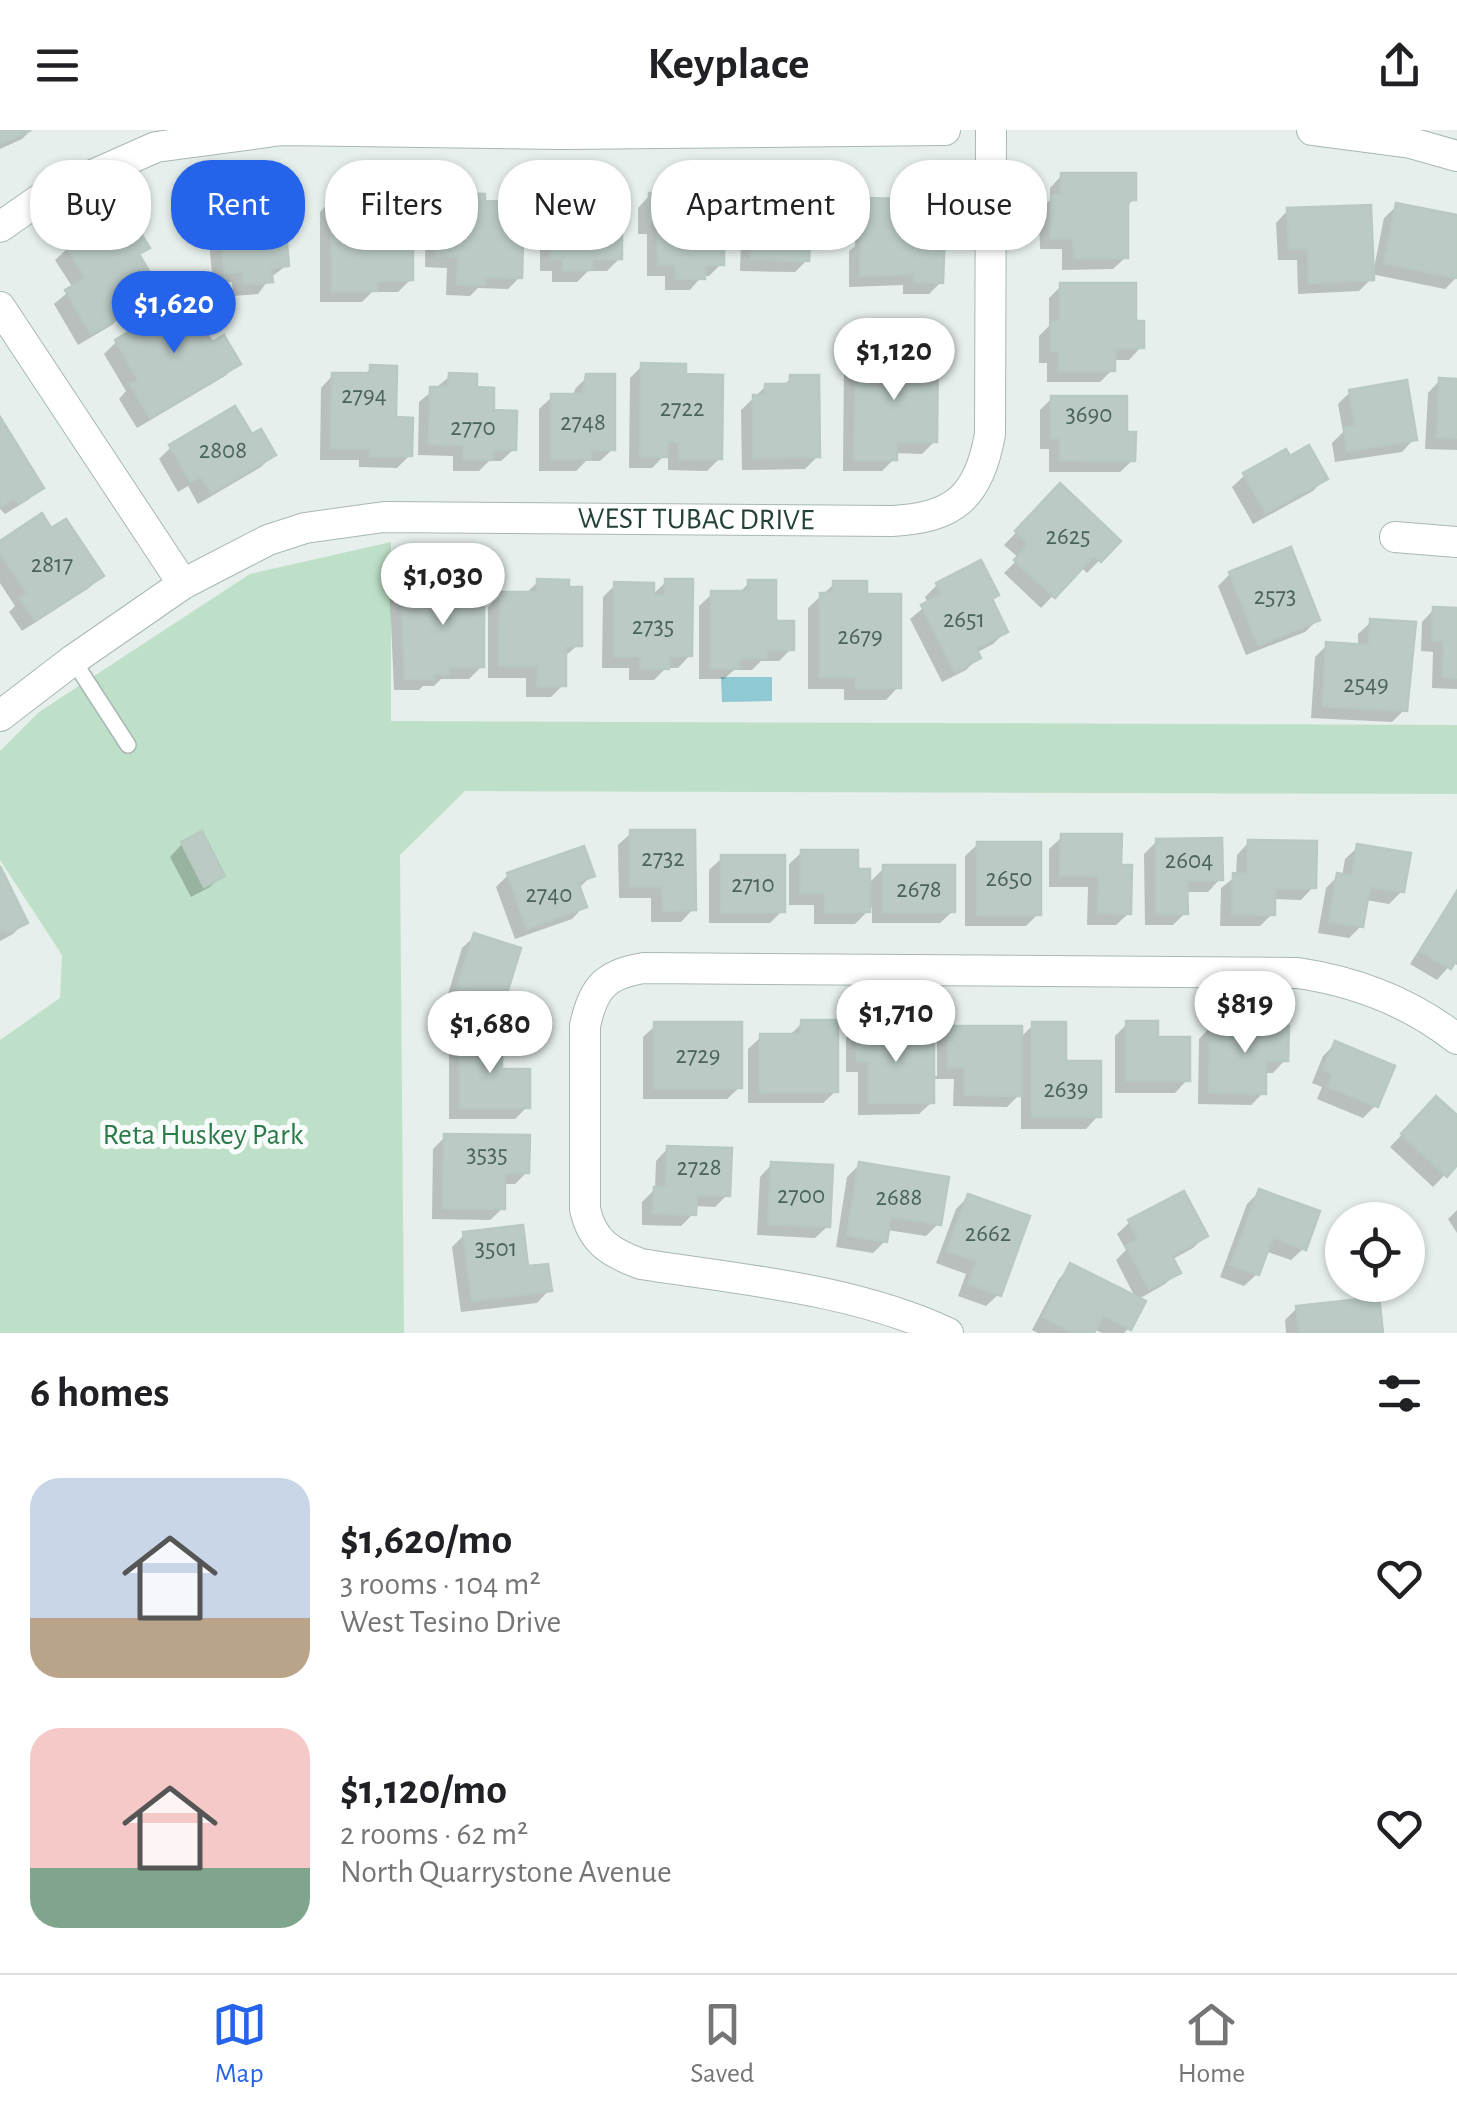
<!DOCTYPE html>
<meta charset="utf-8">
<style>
:root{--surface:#fff;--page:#f6f6f6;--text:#202124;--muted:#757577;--line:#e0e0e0;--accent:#2563eb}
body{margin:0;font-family:"Alegreya Sans",sans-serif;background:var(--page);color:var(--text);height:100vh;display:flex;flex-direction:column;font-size:38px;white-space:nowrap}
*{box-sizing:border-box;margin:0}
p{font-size:32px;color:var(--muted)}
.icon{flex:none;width:55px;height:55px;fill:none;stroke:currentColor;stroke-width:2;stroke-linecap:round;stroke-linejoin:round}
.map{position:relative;height:1203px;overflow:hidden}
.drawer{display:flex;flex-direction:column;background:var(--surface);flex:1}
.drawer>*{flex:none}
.banner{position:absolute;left:30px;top:30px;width:1398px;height:90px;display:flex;gap:20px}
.tools{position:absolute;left:1325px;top:1072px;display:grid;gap:20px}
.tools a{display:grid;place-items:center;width:100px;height:100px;border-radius:50%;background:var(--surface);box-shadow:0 2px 8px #0004;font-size:50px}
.price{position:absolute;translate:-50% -85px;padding:0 22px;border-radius:35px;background:#fff;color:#222;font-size:32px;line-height:65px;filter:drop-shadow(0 2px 5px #0008)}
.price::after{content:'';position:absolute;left:50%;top:60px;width:30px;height:22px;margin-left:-15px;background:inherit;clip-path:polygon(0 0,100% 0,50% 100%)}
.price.active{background:var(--accent);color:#fff}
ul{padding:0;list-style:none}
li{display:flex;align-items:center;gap:30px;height:250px;padding:0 30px}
li span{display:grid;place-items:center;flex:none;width:280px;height:200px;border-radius:30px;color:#555}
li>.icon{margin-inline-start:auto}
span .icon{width:120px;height:120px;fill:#fffc;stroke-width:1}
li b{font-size:42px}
h2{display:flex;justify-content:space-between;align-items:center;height:120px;padding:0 30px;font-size:42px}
.pill{padding:0 35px;border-radius:40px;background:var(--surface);box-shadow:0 2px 8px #0004;font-size:35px;line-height:90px}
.pill.active{background:var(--accent);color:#fff}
header{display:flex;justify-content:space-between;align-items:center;height:130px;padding:0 30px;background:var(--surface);font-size:45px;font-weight:700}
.menu{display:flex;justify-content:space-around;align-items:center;height:140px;border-top:2px solid var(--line);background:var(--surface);font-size:28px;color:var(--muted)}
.menu a{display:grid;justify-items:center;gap:5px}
.menu .active{color:var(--accent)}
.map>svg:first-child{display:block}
</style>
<header><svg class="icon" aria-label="menu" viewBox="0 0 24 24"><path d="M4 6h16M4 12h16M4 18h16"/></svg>Keyplace<svg class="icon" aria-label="share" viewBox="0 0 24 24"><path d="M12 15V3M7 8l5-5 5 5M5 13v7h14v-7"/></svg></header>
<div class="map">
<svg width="1457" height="1203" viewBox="0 0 1457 1203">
<rect width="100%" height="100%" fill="#e6efeb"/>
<!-- green -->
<path fill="#bfe0c8" d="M391 412V591L1457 595V664L465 661 400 725 404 1203H0V910L60 868 62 825 0 730V621L39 582 250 444Z"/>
<!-- water -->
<path fill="#8ec9d4" d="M721 547H772V571L722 572Z"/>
<!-- shadow -->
<path fill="#0003" d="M0 0H31L22 9 0 19Z
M1062 45 1134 69 1125 78 1126 127 1113 139 1062 140V119H1040L1039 80 1050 70V58Z
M438 65 520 147 508 159 478 158 470 166 446 165 447 138 425 137 426 78Z
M650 65 686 81 721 134 709 146H702L690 160H665V146H647V104H638V78Z
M208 69 247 85 287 135 270 148 258 164 233 166 232 152 213 154 209 112 198 113 195 81Z
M332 69 357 85 372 71 411 149 398 162H372L362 172H320V82Z
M779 69 820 107 807 120V130L795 142 740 141 741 112 753 99 766 100 767 81Z
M552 70 593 98 620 128 607 141H588L577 152H552V141H540V82Z
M868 70 941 152 929 164H903V155L849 157V121L855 116 856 83Z
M1397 76 1457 88V147L1445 159 1371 144V149L1359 161 1298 164 1297 130H1278L1276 93 1288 80 1373 143 1384 88Z
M122 105 147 117 138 126 146 140 113 165 124 183 112 195 78 215 54 174 73 158 55 130 68 118Z
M1061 156 1134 193 1141 217 1129 230H1112V240L1100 252H1047V233H1039V206L1049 196V168Z
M195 189 211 216 237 234 225 246 137 298 119 269 126 261 104 224 116 212Z
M857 223 881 233 905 234 916 224 935 311 922 324 894 323V329L882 341H843L844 235Z
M642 236 683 247 720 328 707 341 668 340V322L652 338H629L630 248Z
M371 238 410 325 397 338 359 337V330H320L321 258 333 245 363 246Z
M450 246 474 260 514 319 501 331H489L479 341H453V326L418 325 419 272Z
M587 247 613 319 600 331H586L576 341H539V279L552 267H573L575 259Z
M791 248 818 326 805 339 742 340 741 280 766 256H783Z
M1440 250 1457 251V320L1425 319 1428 263Z
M1350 262 1414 309 1402 322 1335 332 1332 313 1343 302 1338 274Z
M1052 268 1133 330 1120 342H1049V319H1040V280Z
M0 291 41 358 28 370 5 384 0 379Z
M251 307 273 325 261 337 198 374 188 356 178 362 159 329 171 317Z
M1245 345 1325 348 1313 361 1253 394 1232 357Z
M1060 357 1118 411 1087 443 1081 437 1041 478 1004 443 1019 428 1004 415Z
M51 402 101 446 89 458 22 501 9 482 15 476 0 453V414Z
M1230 444 1317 490 1305 502 1246 525 1218 456Z
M442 452 482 536 469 549H441L434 556H423L419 560H394L390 469 402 457 429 466Z
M538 452 579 514 564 527 563 555 551 567H526V548H488V477L501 464H525Z
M666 452 690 525 678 538H666L654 550H629V538H602L603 467 615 455 651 466Z
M749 453 792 518 779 531H761L752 540H734L724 549H699V476L712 464H738Z
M834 454 864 466 898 557 886 570H844V559H808V478Z
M937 455 990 471 1005 502 993 514 976 523 978 528 966 540 942 552 910 489 928 474 925 467Z
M1434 479 1457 480V559L1432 558 1433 522 1421 521 1422 492Z
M1371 492 1404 580 1392 592 1311 588 1315 527 1327 515 1358 516V504Z
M631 703 693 779 681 792H651V768H619L618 715Z
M1062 707 1119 737 1129 783 1116 795H1087L1088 757H1049V719Z
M1157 711 1220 749 1208 762H1185V783L1173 795H1145L1144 724Z
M1249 712 1313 757 1301 770 1273 769 1272 784 1260 796H1220L1221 758 1236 746 1237 725Z
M182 714 222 745 210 757 191 767 170 727Z
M978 714 1038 784 1026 796H965V726Z
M1358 717 1402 761 1389 774 1366 770 1361 796 1349 808 1318 803 1326 758 1338 746 1342 747 1345 729Z
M802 722 855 741 868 754 884 738 953 781 940 793H872V777L855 794H814V775H789V734Z
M722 728 782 781 770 793H709V740Z
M0 741 25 792 13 804 0 811Z
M508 745H592L578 759 584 776 572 789 515 809 496 757Z
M1457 760V835L1453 832 1437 850 1410 834Z
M475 806 498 885 485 897 442 884 462 818Z
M802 893 836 961 823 973H748V919L761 907H788Z
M1127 894 1155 909 1187 950 1175 963H1115V906Z
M656 895 740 957 727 969H643V907Z
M858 895 899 915 932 946H937V911L949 899 1020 908 1033 895 1098 986 1086 999H1021V963L1007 977 953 976 954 949H932V972L919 984 858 985V942H846V908Z
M1211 896 1285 930 1273 943H1264L1263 963 1251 975 1198 974 1199 909Z
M461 907 500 941 527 977 515 989H449V920Z
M1335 914 1392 938 1375 976 1363 988 1317 969 1322 957 1312 953 1323 926Z
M1436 969 1457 988V1032L1433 1057 1390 1017Z
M445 1007 527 1042 515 1054H503V1078L490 1090 432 1089 433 1019Z
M668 1018 728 1064 715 1077 694 1076V1083L681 1096 642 1095V1072L655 1059 656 1031Z
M772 1034 828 1096 815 1108 757 1105 760 1047Z
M859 1035 938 1094 926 1106 887 1100 885 1111 873 1123 836 1117 847 1047Z
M1259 1062 1304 1118 1291 1130 1265 1121 1257 1144 1244 1156 1220 1147 1247 1074Z
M968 1067 999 1164 986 1176 958 1166 966 1144 936 1133 956 1079Z
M1457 1080V1103L1448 1089Z
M1130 1092 1205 1106 1193 1118 1171 1130 1178 1142 1165 1154 1137 1170 1129 1198 1124 1203H1102L1093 1199 1091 1203H1038L1032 1200 1059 1149 1071 1136 1136 1169 1116 1130 1126 1120 1117 1104Z
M464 1105 526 1139 549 1160 537 1173 461 1182 452 1117Z
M1377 1170 1381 1203H1286L1285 1190 1297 1178Z"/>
<!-- building -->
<path fill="#bbcac4" stroke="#b8c9c2" stroke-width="2.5" d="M0 0H31L0 14Z
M1061 43H1136V70H1128V128H1074L1073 108H1051V65H1061Z
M247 63 249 83 284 80 289 136 271 138 273 152 244 154 243 141 225 143 221 101 210 102 207 66Z
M437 63 485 64V71L524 72 522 148 485 147V155L457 154 458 126H436Z
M649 63H689V79H724V135H705V149H676V135H658V93H649Z
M778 66 823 68 822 108H810L809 131 751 129 752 97 777 98Z
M331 67H359L360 83H371V68H413V150L377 151V161H332Z
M551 67H595V96H622V129H592V140H563V129H551Z
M867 68 946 70 943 153 914 152V144L860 146 861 106H866Z
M1396 73 1457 85V148L1384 133Z
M1371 75 1374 150 1309 153 1308 119H1289L1287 78Z
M114 87 123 101 135 94 150 118 139 124 149 141 114 162 127 183 91 204 65 160 86 148 66 116Z
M1060 153H1136V191H1144V218H1115V241H1059V221H1051V191H1060Z
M193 164 204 183 197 187 212 212 224 205 241 234 150 288 130 254 138 250 115 210Z
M856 220 884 221V231H914V221H938L937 312H897V330H854Z
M641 233 686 234V244L723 245 722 329H679V312L667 311V327H640Z
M370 235 397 236 396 287 413 288 412 326H370V319L331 318 332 243H370Z
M449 243 477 244V257L494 258V280L517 281 516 320H494L493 330 464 329V315L429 314 430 257H448Z
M586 244H615V320H591V329H551V264H583Z
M790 245H819L820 327 753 328V265H765V254H790Z
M1439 248 1457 249V308L1437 307Z
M1407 250 1417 310 1347 321 1344 298 1355 296 1349 260Z
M1051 266H1127V302H1136L1135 331 1060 330V308H1051Z
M235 276 252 304 261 299 276 325 211 363 201 346 191 352 169 315Z
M0 287 44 358 18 374 14 368 0 377Z
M1309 315 1328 349 1266 383 1243 343 1286 319 1290 326Z
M1060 353 1121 411 1101 432 1094 426 1055 468 1014 430 1029 414 1015 401Z
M42 383 51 398 66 389 104 446 35 491 20 468 27 463 0 423V411Z
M1291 417 1320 490 1258 515 1229 442Z
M981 430 999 465 992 469 1008 502 976 518 981 528 955 542 921 475 941 464 936 453Z
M537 449 569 450V457H582V516H566V556H537L538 536H499L500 462H537Z
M665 449H693L692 526H669V539L640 538 641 526H614V452L654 453V466H665Z
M441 450H472V455H484V537H449V544H434V549H405L401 454 432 455V469H441Z
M748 450H776V491H794V520H767V528H739V538H711V461H748Z
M833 451H867V464H901V558H856V547H820V463H833Z
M1433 477 1457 478V548L1443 547 1444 510H1432Z
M1370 489 1416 492 1407 581 1323 576 1326 512 1369 515Z
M630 700H695L696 780 663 781 662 756H630Z
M202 701 225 746 204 757 181 712Z
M1061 704H1122L1121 735H1132L1131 784 1098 783 1099 746 1060 745Z
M1222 708 1223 750H1187L1188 784H1156V709Z
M1248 710 1317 711 1316 758H1275V785L1232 784 1233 743 1247 744Z
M977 712H1041V785H977Z
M1357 714 1411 723 1404 762 1370 757 1363 797 1329 791 1337 743 1352 746Z
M584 716 595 746 578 752 587 777 527 799 507 743Z
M801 720H858V739H870V782H825V763H800Z
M721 725H785V782H721Z
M883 735H955V782H883Z
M0 736 28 793 7 803 5 799 0 802Z
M1457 761V829L1451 839 1420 821Z
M474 803 521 818 500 886 453 871Z
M801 890H838V962H760V904H801Z
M1126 891H1158V907H1190V951H1126Z
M654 892H742V958H654Z
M1032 892H1066V931H1101V987H1032Z
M857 893H901V913H934V973H869V931H857Z
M1210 894 1289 896 1288 931H1266V964L1209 962Z
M948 896H1022V966L965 965V937H948Z
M460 905H502V939H530V978H460Z
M1335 911 1395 936 1378 977 1328 957 1333 944 1323 940Z
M1436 966 1457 985V1035L1447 1047 1401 1004Z
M444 1004 530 1005 529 1043H505V1079L443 1078Z
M667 1016 732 1018 730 1066 697 1065 696 1085 653 1083 654 1057H666Z
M771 1032 833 1035 830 1097 768 1094Z
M859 1032 949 1047 941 1095 891 1087 887 1112 847 1105Z
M1259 1059 1320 1081 1306 1120 1273 1107 1259 1145 1231 1135Z
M1184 1061 1208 1106 1172 1126 1181 1143 1149 1159 1126 1116 1138 1109 1128 1090Z
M968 1064 1030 1086 1001 1166 969 1154 977 1131 947 1121Z
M523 1095 528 1136 548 1134 552 1161 472 1171 463 1102Z
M1070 1133 1146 1171 1131 1200 1103 1185 1094 1203H1074L1043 1187Z
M1379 1167 1383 1203H1299L1296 1176Z"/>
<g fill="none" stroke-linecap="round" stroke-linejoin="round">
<!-- lane casing -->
<g stroke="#a8b8b2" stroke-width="18">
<path id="lane" d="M73 530 128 615"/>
</g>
<!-- street casing -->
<g stroke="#a8b8b2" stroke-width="32">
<g id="street">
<path d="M1312 0 1411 13 1457 26"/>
<path d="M0 97 43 67 156 17 282 0 562 4 945 0"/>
<path d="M0 177 183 454"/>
<path d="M1395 407 1457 412"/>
<path id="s1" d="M0 586 73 530 183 454 268 410 305 398 384 387 892 391C954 388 979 367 990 304L991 0"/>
<path d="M948 1203C853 1159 744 1150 641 1134 611 1123 592 1112 585 1079V896C593 858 605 844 644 838L1298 843C1358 852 1410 872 1457 909"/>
</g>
</g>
<!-- lane -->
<use href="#lane" stroke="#fff" stroke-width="15"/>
<!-- street -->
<use href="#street" stroke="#fff" stroke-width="30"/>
</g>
<g text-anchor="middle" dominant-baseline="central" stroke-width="10" stroke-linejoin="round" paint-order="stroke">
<!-- number labels -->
<g font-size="25" fill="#4a645c">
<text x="364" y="265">2794</text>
<text x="682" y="278">2722</text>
<text x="1089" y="284">3690</text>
<text x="583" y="292">2748</text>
<text x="473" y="297">2770</text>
<text x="223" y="320">2808</text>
<text x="1068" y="406">2625</text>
<text x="52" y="434">2817</text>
<text x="1275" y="466">2573</text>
<text x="964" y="489">2651</text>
<text x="653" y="496">2735</text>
<text x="860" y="506">2679</text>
<text x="1366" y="554">2549</text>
<text x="663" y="728">2732</text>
<text x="1189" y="730">2604</text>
<text x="1009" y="748">2650</text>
<text x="753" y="754">2710</text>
<text x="919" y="759">2678</text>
<text x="549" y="764">2740</text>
<text x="698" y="925">2729</text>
<text x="1066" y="959">2639</text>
<text x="487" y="1024">3535</text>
<text x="699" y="1037">2728</text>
<text x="801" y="1065">2700</text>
<text x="899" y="1067">2688</text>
<text x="988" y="1103">2662</text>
<text x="496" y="1118">3501</text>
</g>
<!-- street labels -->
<g font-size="30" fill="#24423a" stroke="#f7fbf9">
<text stroke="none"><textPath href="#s1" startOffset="752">WEST TUBAC DRIVE</textPath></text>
</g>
<!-- park labels -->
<g font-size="30" fill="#2d7a4b" stroke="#f7fbf9">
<text x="203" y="1005">Reta Huskey Park</text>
</g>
</g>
</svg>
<div class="tools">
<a><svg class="icon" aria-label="locate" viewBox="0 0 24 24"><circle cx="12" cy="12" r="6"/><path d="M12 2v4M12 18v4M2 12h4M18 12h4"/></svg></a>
</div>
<b class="price active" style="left:174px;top:226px">$1,620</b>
<b class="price" style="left:894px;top:273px">$1,120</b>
<b class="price" style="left:443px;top:498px">$1,030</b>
<b class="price" style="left:1245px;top:926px">$819</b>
<b class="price" style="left:896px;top:935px">$1,710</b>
<b class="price" style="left:490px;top:946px">$1,680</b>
<div class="banner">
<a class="pill">Buy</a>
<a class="pill active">Rent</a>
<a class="pill">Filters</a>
<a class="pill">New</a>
<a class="pill">Apartment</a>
<a class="pill">House</a>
</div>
</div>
<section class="drawer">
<h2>6 homes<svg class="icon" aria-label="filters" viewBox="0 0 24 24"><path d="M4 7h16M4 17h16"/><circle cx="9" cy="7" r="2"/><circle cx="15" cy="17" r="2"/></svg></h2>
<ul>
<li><span style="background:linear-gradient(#c9d6e8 70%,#b9a48a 0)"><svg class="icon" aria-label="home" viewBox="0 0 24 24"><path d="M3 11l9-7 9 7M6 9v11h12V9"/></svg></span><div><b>$1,620/mo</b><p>3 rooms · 104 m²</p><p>West Tesino Drive</p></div><svg class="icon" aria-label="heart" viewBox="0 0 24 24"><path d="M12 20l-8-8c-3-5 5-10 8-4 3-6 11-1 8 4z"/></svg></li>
<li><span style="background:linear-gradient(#f6c9c9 70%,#7fa58c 0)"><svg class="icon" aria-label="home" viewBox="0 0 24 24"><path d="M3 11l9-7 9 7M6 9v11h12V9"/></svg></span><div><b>$1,120/mo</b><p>2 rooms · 62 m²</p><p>North Quarrystone Avenue</p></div><svg class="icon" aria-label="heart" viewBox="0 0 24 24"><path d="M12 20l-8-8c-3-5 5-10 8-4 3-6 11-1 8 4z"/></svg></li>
</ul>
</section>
<nav class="menu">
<a class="active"><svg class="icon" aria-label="map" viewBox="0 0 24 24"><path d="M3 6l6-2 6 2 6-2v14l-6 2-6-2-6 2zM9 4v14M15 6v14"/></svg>Map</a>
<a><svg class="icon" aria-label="saved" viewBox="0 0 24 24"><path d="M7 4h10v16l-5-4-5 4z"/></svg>Saved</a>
<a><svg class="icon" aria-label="home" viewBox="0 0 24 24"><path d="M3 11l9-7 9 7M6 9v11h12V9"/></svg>Home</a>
</nav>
